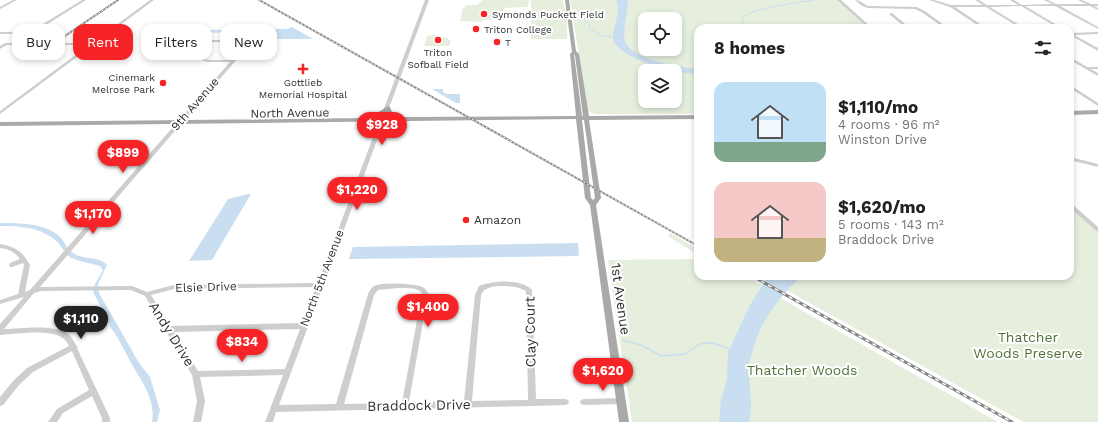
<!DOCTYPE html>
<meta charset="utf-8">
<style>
:root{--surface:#fff;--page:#f2f2f2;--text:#222;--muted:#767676;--accent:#f72427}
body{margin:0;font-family:"Work Sans",sans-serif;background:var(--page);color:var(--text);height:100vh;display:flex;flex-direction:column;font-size:15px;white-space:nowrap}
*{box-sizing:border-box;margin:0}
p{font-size:13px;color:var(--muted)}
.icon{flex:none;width:22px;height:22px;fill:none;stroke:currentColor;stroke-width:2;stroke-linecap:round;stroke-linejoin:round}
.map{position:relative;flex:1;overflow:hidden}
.details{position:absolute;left:694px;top:24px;width:380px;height:256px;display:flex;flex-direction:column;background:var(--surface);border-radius:12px;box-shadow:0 2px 6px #0003}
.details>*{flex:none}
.hud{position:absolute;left:12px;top:24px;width:380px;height:36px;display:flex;gap:8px}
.tools{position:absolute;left:638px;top:12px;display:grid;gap:8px}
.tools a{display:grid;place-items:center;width:44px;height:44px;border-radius:8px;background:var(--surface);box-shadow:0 2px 6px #0003;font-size:20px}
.price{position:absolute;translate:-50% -34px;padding:0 9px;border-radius:14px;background:var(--accent);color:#fff;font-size:13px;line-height:26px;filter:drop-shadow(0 1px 2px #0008)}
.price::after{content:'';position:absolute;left:50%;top:24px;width:12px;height:9px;margin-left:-6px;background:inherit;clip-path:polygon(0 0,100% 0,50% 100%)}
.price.on{background:#222;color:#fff}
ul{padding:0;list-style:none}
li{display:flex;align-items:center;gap:12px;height:100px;padding:0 20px}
li span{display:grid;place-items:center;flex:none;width:112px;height:80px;border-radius:12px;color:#555}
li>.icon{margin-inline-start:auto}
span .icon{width:48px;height:48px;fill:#fffc;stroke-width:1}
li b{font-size:17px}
h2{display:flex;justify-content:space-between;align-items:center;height:48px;padding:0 20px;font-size:17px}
.pill{padding:0 14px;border-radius:12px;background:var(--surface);box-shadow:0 2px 6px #0003;font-size:14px;line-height:36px}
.pill.on{background:var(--accent);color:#fff}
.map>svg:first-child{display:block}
</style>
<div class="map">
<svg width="1098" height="422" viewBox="0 0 1098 422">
<rect width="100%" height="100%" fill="#fff"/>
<!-- green -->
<path fill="#e6efde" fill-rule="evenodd" d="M483 0H529L528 7 502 8 506 11 505 19 485 20 481 22 460 21 463 8H465L466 5H477Z
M531 0H563L567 19V39H531Z
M570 0H837L868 28H698V114H595L588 111ZM645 19H675V49H645ZM645 71H675V101H645Z
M434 35 447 38 451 41 449 46H424L427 36Z
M1070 208 1098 233V422H1023L761 276H1070Z
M670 233 698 249V255L668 236Z
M698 259V276H746L762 285 761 287 998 422H632L608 260Z"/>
<!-- water -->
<path fill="#c9def0" d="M616 0H628C628 12 622 30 625 41 629 59 682 68 698 69V74C688 73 677 72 668 70 655 67 615 53 613 39 612 26 622 12 616 0Z
M292 27 313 39H260L265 33 263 32 194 33 197 30 287 29Z
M432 89H443V92L447 94H460V103H456Z
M248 194H251L212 260 189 261 228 199Z
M0 223C19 223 45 223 59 236 65 241 66 249 73 253 83 260 99 256 107 265L98 284 99 293 139 363 150 377 160 410 157 422H152C156 397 140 380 129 359 123 348 118 336 110 327V324L93 292 95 284 103 270 100 266C91 263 79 262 70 257 62 251 61 244 54 239 40 227 18 226 0 226Z
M578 243 579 254 578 256 349 259V258L353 247Z
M768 276H802C779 297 762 319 753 349 752 355 749 361 749 367 748 387 754 401 749 422H719L721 400 727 379 728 352 750 305Z"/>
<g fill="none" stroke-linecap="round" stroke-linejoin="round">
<!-- stream-far1 -->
<path stroke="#c9def0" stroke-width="1" d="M572 13 578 11 590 25 588 27 602 36 614 37
M530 16 565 13
M743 17C749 9 801 2 814 0
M743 18 742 22 745 28
M41 231 51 236"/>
<!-- stream -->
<path stroke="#c9def0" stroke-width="1.5" d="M622 340 641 345 661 356 685 354 700 344 707 343H713L730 349"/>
<!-- minor -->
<path fill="#cecece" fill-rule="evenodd" d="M13 0H17L0 9V7Z
M82 0H86L17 43H92L150 0H154L0 114V111L89 45H7L0 49V46L5 43H12L27 34H0V32H30Z
M425 0H429L279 405 336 404 368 294C369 292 371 288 374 286 381 282 418 283 424 288 426 289 427 292 428 293L409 402 464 401 475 295 479 286C492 281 522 278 532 290L536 399H565L568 400 569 402 568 404 565 405 532 406 276 412 273 422H265L283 375 200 377 205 401 201 422H193L197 401 192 375 145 296 131 290 41 291 34 293 4 329C22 329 53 323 69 335 73 338 74 343 78 347L77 348 110 418V422H102V418L92 396 63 413 57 422H48L57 409 89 390 72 351 33 372 19 385 3 405 0 406V397L13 381 27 368 69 346C67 342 65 339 61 337 46 329 16 334 0 335V324L24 297 0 304V300L18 294 24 265 23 263 12 267H10L9 265 10 263 20 259C15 252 9 249 0 248V244C16 247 22 251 30 265L25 292 30 290 230 62H208L198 59H188V57L206 40H245L251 43 40 287 132 286 147 292 174 285 318 283ZM208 42H244L247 43 232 60H208L198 57H192ZM498 286C508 286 518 286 526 291L528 400 472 401 481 295 484 290 491 287ZM316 287 302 323 170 326 151 295 174 289ZM398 288C407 288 416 287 422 293L402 403 344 404 374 295 378 290ZM300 329 285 369 198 371 174 332Z
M837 0H841L872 28H868Z
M855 0C860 0 864 4 868 6L917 7 925 11 948 28H944L923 13 915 9 868 8 862 6Z
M929 0H934L951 5H983L975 0H979L987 5H1018L1010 0H1014L1022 5 1052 4 1044 0H1048L1056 4H1086L1078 0H1082L1091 4H1098V6H1094L1098 8V10L1090 6H1060L1098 27V29L1055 6H1025L1062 28H1058L1021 6 990 7 1024 28H1020L986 7H955L986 28H982L950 7Z
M890 13H892L910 28H906L890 15Z
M1098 32V34L1074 35 1098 48V51L1070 35V33Z
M1070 57 1087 67H1098V69H1091L1098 73V76L1070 60Z
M1070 85 1098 103V106L1070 88Z
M1070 157 1098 164V167L1070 160Z
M1070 203 1072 204 1098 227V232L1096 231 1070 208Z
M622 398 625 399 626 401 625 403 622 404 584 405 581 404 580 402 581 400 584 399Z"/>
<!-- major -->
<path fill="#a9a9a9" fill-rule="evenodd" d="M565 0H569L576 51 579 54 589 116 698 115V119L589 120 601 198 596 205 629 422H619L590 205 585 198 576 119 0 126V122L369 118 388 106 390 107 392 112 402 117 576 116 570 54 572 52ZM574 54 575 55 583 116H582ZM387 111 388 114 395 117 376 118ZM582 120H584L595 198 593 200 591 198Z
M1098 110V114L1070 115V111Z
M361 121 373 124 379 128C387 125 398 119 405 123L404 124 395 126 379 132 369 126 359 124 358 123Z"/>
<!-- rail-far1 casing -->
<g stroke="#868686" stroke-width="2">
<path id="rail-far1" d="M259 0 698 246
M62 38 118 0
M752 276 756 278"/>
</g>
<!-- rail casing -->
<g stroke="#868686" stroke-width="3">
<path id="rail" d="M754 277 1012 422"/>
</g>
<!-- rail-far1 -->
<use href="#rail-far1" stroke="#fff" stroke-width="1" stroke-dasharray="2" stroke-linecap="butt"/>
<!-- rail -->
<use href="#rail" stroke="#fff" stroke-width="1.5" stroke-dasharray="4" stroke-linecap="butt"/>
</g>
<!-- markers -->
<g fill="#f72427" stroke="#fff" stroke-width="1.5">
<circle cx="484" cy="14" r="4"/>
<circle cx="476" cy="29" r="4"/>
<circle cx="438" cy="40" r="4"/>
<circle cx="497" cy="42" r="4"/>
<path d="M301 63h4v4h4v4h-4v4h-4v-4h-4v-4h4z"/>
<circle cx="163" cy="83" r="4"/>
<circle cx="466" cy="220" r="4"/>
</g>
<g text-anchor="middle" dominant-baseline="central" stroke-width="4" stroke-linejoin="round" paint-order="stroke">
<!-- far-poi labels -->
<g font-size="10" fill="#313131" stroke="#fff" text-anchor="start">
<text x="492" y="14">Symonds Puckett Field</text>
<text x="484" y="29">Triton College</text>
<text x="505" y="42">T</text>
<text x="438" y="52" text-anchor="middle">Triton<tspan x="438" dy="12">Sofball Field</tspan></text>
<text x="155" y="77" text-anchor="end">Cinemark<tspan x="155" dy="12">Melrose Park</tspan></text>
<text x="303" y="82" text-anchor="middle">Gottlieb<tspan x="303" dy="12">Memorial Hospital</tspan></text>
</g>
<!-- street labels -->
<g font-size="12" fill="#313131" stroke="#fff">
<text transform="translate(195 104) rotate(-49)">9th Avenue</text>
<text transform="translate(290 113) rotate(-1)">North Avenue</text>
<text transform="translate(322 278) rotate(-69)">North 5th Avenue</text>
<text transform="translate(206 287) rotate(-2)">Elsie Drive</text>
</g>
<!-- poi labels -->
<g font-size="12" fill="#313131" stroke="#fff" text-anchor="start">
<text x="474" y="220">Amazon</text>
</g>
<!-- near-street labels -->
<g font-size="14" fill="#313131" stroke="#fff">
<text transform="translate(621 299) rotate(82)">1st Avenue</text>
<text transform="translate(530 332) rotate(-91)">Clay Court</text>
<text transform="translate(172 334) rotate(58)">Andy Drive</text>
<text transform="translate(419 405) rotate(-1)">Braddock Drive</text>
</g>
<!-- near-park labels -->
<g font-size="14" fill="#507239" stroke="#fff">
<text x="1028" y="337">Thatcher<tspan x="1028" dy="16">Woods Preserve</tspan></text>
<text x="802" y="370">Thatcher Woods</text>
</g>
</g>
</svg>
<div class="tools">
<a><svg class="icon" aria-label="locate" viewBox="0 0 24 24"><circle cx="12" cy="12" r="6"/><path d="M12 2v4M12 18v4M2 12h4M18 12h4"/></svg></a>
<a><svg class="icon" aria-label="layers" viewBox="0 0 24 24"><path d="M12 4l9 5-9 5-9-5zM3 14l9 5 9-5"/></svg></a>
</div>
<b class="price" style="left:382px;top:146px">$928</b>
<b class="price" style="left:123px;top:174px">$899</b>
<b class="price" style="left:357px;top:211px">$1,220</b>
<b class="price" style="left:93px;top:235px">$1,170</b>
<b class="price" style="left:428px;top:328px">$1,400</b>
<b class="price on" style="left:81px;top:340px">$1,110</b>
<b class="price" style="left:242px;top:363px">$834</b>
<b class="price" style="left:603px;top:392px">$1,620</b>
<div class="hud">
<a class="pill">Buy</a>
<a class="pill on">Rent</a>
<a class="pill">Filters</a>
<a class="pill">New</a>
</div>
<section class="details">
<h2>8 homes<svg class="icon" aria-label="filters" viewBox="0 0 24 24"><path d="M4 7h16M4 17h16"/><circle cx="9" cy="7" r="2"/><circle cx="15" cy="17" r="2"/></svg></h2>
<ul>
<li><span style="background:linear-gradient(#bfe0f5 75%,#7fa58c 0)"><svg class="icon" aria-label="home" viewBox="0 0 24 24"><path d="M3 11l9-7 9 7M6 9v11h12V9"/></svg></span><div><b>$1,110/mo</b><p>4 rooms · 96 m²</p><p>Winston Drive</p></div></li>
<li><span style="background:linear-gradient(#f6c9c9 70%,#c2b280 0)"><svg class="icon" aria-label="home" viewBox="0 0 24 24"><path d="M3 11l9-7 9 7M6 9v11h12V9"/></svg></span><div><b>$1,620/mo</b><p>5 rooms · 143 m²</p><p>Braddock Drive</p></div></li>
</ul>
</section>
</div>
